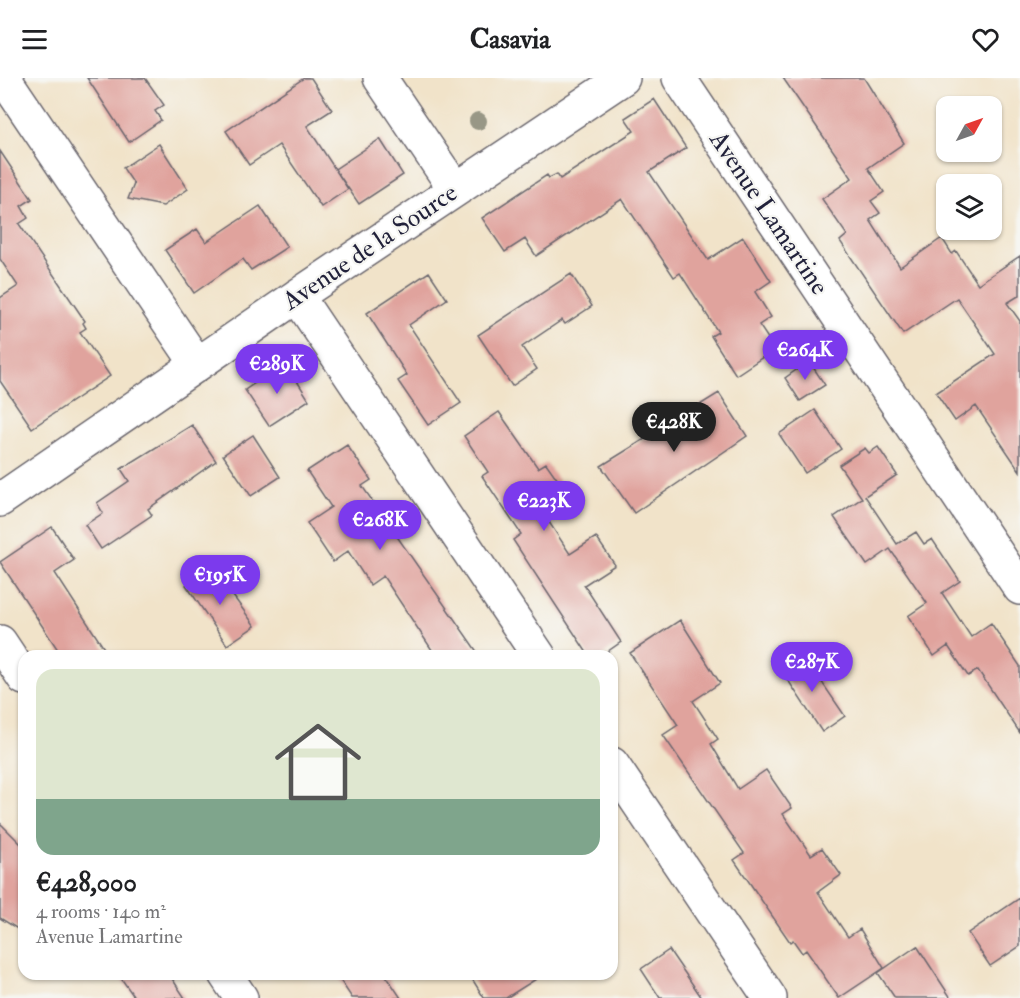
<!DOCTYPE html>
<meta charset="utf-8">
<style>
:root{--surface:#fff;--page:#f6f6f6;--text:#202124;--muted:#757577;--line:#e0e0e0;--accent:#7c3aed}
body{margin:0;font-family:"IM FELL Double Pica",serif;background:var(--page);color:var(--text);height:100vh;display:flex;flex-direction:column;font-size:22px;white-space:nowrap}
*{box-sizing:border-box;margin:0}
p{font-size:20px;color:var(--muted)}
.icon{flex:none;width:33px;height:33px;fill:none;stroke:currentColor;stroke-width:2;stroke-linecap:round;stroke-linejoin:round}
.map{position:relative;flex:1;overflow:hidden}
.details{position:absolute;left:18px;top:572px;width:600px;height:330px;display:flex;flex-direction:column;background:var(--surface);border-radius:18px;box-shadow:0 2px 4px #0004}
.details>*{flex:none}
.needle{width:39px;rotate:50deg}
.buttons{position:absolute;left:936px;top:18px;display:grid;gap:12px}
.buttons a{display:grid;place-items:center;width:66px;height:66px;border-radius:12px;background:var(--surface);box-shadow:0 2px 4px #0004;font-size:30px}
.price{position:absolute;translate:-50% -51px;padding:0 14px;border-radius:21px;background:var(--accent);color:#fff;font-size:20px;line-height:39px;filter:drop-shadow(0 2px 3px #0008)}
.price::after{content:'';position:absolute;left:50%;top:36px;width:18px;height:14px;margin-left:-9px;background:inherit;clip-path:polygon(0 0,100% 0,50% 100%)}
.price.active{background:#222;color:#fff}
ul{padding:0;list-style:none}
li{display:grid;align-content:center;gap:12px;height:318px;padding:0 18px}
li+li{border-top:2px solid var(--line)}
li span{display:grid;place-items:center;height:186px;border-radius:18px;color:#555}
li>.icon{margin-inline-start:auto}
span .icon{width:108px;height:108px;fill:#fffc;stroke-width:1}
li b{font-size:26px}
header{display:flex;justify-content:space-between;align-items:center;height:78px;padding:0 18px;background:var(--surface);font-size:27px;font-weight:700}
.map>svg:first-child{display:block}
</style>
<header><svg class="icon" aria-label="menu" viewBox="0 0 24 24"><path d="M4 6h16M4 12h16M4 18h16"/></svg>Casavia<svg class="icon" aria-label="heart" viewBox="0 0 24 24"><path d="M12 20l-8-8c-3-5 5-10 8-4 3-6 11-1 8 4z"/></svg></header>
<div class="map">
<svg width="1020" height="920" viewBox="0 0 1020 920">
<rect width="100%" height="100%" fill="#f6f6f2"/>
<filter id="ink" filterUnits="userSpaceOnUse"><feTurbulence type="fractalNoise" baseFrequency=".0167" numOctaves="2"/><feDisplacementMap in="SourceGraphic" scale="12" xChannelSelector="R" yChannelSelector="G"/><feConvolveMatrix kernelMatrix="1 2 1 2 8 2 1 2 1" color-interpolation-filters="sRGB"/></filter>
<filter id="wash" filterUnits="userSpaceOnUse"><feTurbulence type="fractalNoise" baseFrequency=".008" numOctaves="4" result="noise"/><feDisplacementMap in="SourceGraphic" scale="24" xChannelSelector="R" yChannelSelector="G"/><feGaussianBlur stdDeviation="1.35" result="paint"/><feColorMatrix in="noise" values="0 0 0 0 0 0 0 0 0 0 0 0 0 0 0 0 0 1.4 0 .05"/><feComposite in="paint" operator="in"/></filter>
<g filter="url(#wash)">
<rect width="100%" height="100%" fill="#f1e3c9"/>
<g id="blocks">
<!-- building -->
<path fill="#e0a39d" d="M87 0H145L164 27 155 33 161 42 129 64Z
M304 0H311L332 32 307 48 348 111 321 129 279 67 249 87 226 53Z
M783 0H864L904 65 868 90 884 114 871 123 880 135 870 142 900 189 942 160 952 176 956 173 978 206 1020 178V217L1007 225 1020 243V393L976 328 955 343 936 315 995 276 957 220 903 256 840 163 847 157 822 121 852 100Z
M654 21 686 70 649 94 708 182 743 159 771 203 755 214 771 239 759 247 775 271 736 297 711 258 718 254 680 195 674 199 622 121 536 178 525 161 505 174 482 140 547 97 549 100 557 96 560 101 634 53 625 40Z
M380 61 403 97 359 126 335 91Z
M159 66 188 111 163 128 128 121 134 106 123 90Z
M0 73 32 121 21 128 28 140 19 146 85 243 83 245 86 250 80 254 110 298 32 350 0 303V220L18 208 0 181Z
M260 128 287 169 251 192 243 181 194 215 165 172 197 151 206 164Z
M429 194 447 221 409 247 461 325 428 347 398 303 407 297 367 235Z
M571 196 592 228 565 246 562 242 522 269 537 291 512 308 478 257Z
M809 283 825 307 800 323 785 300Z
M275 291 292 295 309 322 269 348 245 312Z
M719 315 747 358 634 435 601 388Z
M815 332 841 371 805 395 779 356Z
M499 334 538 390 546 385 565 412 539 429 570 476 596 459 615 487 584 507 621 564 601 578H589L513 462 521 456 482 398 488 394 464 358Z
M192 347 216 383 148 431 152 437 101 471 85 447 103 435 97 425 129 403 121 391Z
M253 357 280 399 251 418 223 377Z
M347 367 371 402 362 408 480 578H436L383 498 370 507 348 473 333 484 307 445 331 429 307 393Z
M878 369 897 397 865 418 897 466 916 454 924 466 932 461 960 503 942 515 971 559 991 545 1020 588V655L978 592 968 598 948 568 934 578 908 538 927 525 890 471 867 487 834 439 862 420 839 387 865 370 869 375Z
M52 449 74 482 55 495 109 578H62L0 484Z
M212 489 255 548 227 567 186 507Z
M680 542 720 605 693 623 718 661 711 666 738 711 766 692 792 730 783 736 811 777 822 770 841 797 818 814 848 859 860 851 884 890 839 920 806 872 802 875 793 862 790 864 734 782 744 775 663 657 678 647 630 575Z
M802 575 845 638 822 654 780 590Z
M0 745 24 769V855L0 840Z
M1020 820V868L990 888 968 855Z
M917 868 951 920H895L878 895Z
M669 872 702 920H660L641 891Z
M118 896H169L185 920H135Z
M336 896H385L401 920H352Z
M469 896H544L506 920H484Z"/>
</g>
</g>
<g filter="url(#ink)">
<use href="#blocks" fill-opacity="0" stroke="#6a666d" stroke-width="1.5"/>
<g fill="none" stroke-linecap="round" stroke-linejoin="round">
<!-- minor casing -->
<g stroke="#6a666d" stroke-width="36">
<path id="minor" d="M4 0 197 286
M380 0 455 111
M679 0 1020 510
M297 218 539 578
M0 422 297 218 623 0
M0 564 24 600
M612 686 770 920
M225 896 241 920"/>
</g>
<!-- minor -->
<use href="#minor" stroke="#fff" stroke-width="33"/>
</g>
<!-- trees -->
<circle fill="#989786" cx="478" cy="43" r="9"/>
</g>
<g text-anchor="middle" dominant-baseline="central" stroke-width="4.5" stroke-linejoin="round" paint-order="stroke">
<!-- street labels -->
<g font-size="26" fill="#22223b" stroke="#f6f6f2">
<text transform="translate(769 135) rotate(56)">Avenue Lamartine</text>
<text transform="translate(370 169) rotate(-34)">Avenue de la Source</text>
</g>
</g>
</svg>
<div class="buttons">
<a><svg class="needle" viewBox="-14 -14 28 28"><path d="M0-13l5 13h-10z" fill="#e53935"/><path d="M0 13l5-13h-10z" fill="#757577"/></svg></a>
<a><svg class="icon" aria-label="layers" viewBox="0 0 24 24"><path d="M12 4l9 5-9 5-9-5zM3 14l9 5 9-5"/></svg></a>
</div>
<b class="price" style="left:805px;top:303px">€264K</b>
<b class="price" style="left:277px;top:317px">€289K</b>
<b class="price active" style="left:674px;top:375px">€428K</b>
<b class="price" style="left:544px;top:454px">€223K</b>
<b class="price" style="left:380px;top:473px">€268K</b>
<b class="price" style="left:220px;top:528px">€195K</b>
<b class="price" style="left:812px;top:615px">€287K</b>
<section class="details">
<ul>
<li><span style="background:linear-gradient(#dfe7d0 70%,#7fa58c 0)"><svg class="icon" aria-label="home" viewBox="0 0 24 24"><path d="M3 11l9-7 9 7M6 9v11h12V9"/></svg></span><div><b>€428,000</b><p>4 rooms · 140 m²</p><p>Avenue Lamartine</p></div></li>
</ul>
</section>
</div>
